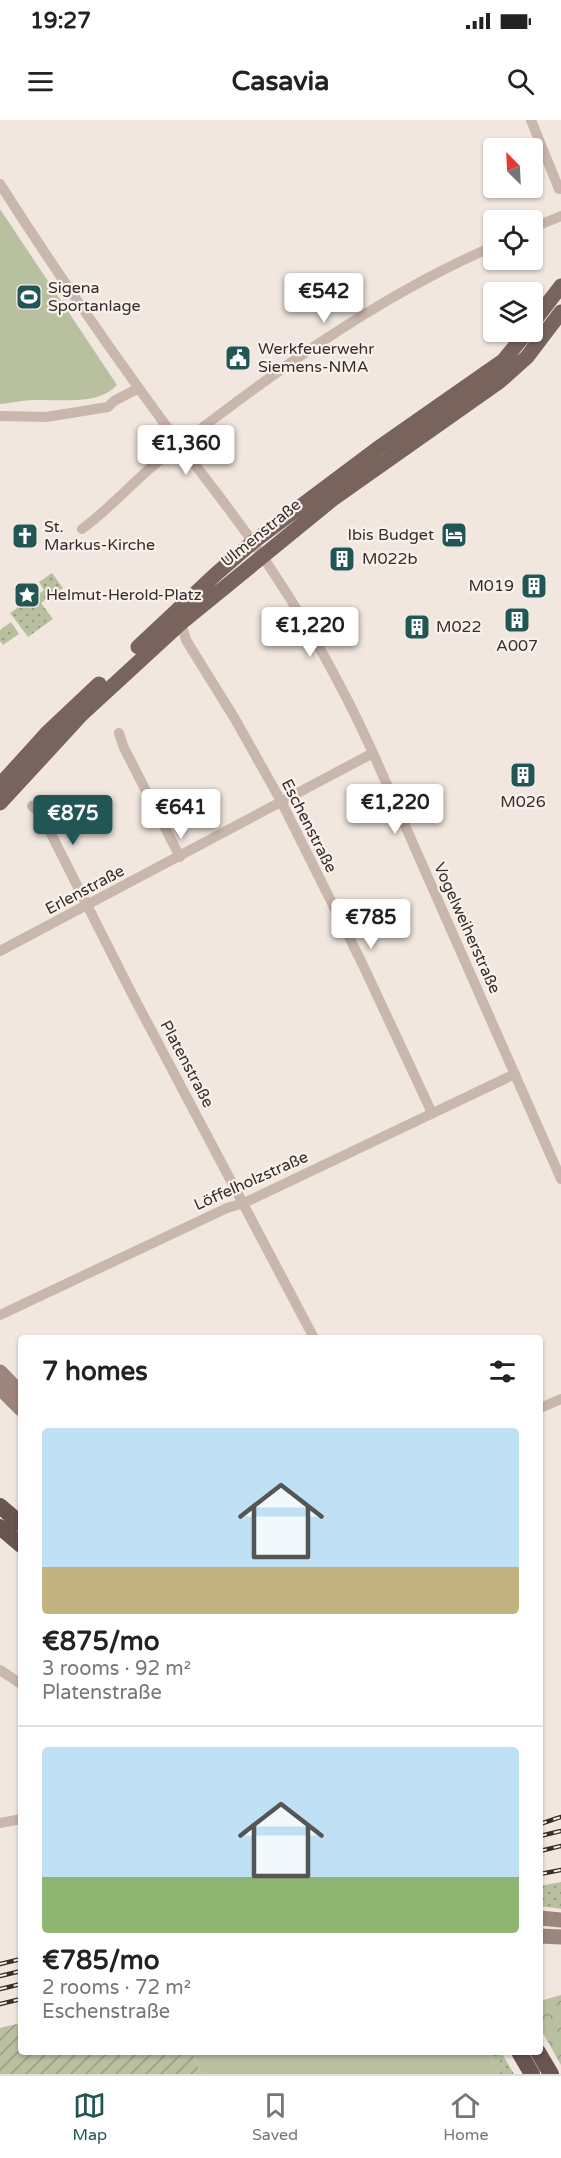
<!DOCTYPE html>
<meta charset="utf-8">
<style>
:root{--surface:#fff;--page:#f2f2f2;--text:#222;--muted:#767676;--line:#e0e0e0;--accent:#225654}
body{margin:0;font-family:"Varela Round",sans-serif;background:var(--page);color:var(--text);height:100vh;display:flex;flex-direction:column;font-size:22px;white-space:nowrap}
*{box-sizing:border-box;margin:0}
p{font-size:20px;color:var(--muted)}
.icon{flex:none;width:33px;height:33px;fill:none;stroke:currentColor;stroke-width:2;stroke-linecap:round;stroke-linejoin:round}
.map{position:relative;flex:1;overflow:hidden}
.side{position:absolute;left:18px;top:1215px;width:525px;height:720px;display:flex;flex-direction:column;background:var(--surface);border-radius:6px;box-shadow:0 2px 4px #0004}
.side>*{flex:none}
.needle{width:39px;rotate:336deg}
.fabs{position:absolute;left:483px;top:18px;display:grid;gap:12px}
.fabs a{display:grid;place-items:center;width:60px;height:60px;border-radius:6px;background:var(--surface);box-shadow:0 2px 4px #0004;font-size:30px}
.price{position:absolute;translate:-50% -51px;padding:0 14px;border-radius:6px;background:#fff;color:#222;font-size:20px;line-height:39px;filter:drop-shadow(0 2px 3px #0008)}
.price::after{content:'';position:absolute;left:50%;top:36px;width:18px;height:14px;margin-left:-9px;background:inherit;clip-path:polygon(0 0,100% 0,50% 100%)}
.price.on{background:var(--accent);color:#fff}
ul{padding:0;list-style:none}
li{display:grid;align-content:center;gap:12px;height:318px;padding:0 24px}
li+li{border-top:2px solid var(--line)}
li span{display:grid;place-items:center;height:186px;border-radius:6px;color:#555}
li>.icon{margin-inline-start:auto}
span .icon{width:108px;height:108px;fill:#fffc;stroke-width:1}
li b{font-size:26px}
h2{display:flex;justify-content:space-between;align-items:center;height:72px;padding:0 24px;font-size:26px}
.status{display:flex;justify-content:space-between;align-items:center;height:42px;padding:0 30px;background:var(--surface);direction:ltr}
.status svg{height:16px;fill:currentColor}
header{display:flex;justify-content:space-between;align-items:center;height:78px;padding:0 24px;background:var(--surface);font-size:27px;font-weight:800}
.menu{display:flex;justify-content:space-around;align-items:center;height:84px;border-top:2px solid var(--line);background:var(--surface);font-size:16px;color:var(--muted)}
.menu a{display:grid;justify-items:center;gap:3px}
.menu .on{color:var(--accent)}
.map>svg:first-child{display:block}
</style>
<div class="status"><b>19:27</b><svg viewBox="0 0 49 12"><path d="M0 12V9h3v3zM5 12V6h3v6zM10 12V3h3v9zM15 12V0h3v12zM26 1h20v11H26zM47 4h2v5h-2z"/></svg></div>
<header><svg class="icon" aria-label="menu" viewBox="0 0 24 24"><path d="M4 6h16M4 12h16M4 18h16"/></svg>Casavia<svg class="icon" aria-label="search" viewBox="0 0 24 24"><circle cx="10" cy="10" r="6"/><path d="M15 15l6 6"/></svg></header>
<div class="map">
<svg width="561" height="1954" viewBox="0 0 561 1954">
<defs>
<pattern id="grass-dots" width="8" height="8" patternUnits="userSpaceOnUse" patternTransform="scale(1.5)"><rect width="8" height="8" fill="#b9c0a0"/><path d="M2 2h.1M6 6h.1" fill="none" stroke="#979c83" stroke-width="1.8" stroke-linecap="round"/></pattern>
<pattern id="forest-crowns" width="20" height="18" patternUnits="userSpaceOnUse" patternTransform="scale(1.5)"><rect width="20" height="18" fill="#b9c0a0"/><path d="M2 6a3 3 0 1 1 6 0M12 15a3 3 0 1 1 6 0" fill="none" stroke="#979c83"/></pattern>
<pattern id="garden-furrows" width="10" height="10" patternUnits="userSpaceOnUse" patternTransform="scale(1.5)"><rect width="10" height="10" fill="#b9c0a0"/><path d="M-1 1l2-2M0 10L10 0M9 11l2-2" fill="none" stroke="#979c83"/></pattern>
</defs>
<rect width="100%" height="100%" fill="#f1e7df"/>
<!-- grass -->
<path fill="url(#grass-dots)" d="M52 453 63 468 41 483 53 499 28 517 10 493 20 486 15 478 26 470 33 479 44 470 39 462Z
M11 502 19 514 3 525 0 521V510Z
M561 1762V1789L540 1786V1766Z
M486 1932H501L514 1954H500Z"/>
<!-- forest -->
<path fill="url(#forest-crowns)" d="M561 1875V1945L540 1908V1881Z"/>
<!-- garden -->
<path fill="url(#garden-furrows)" d="M21 1903V1932H192L201 1954H0V1908Z"/>
<!-- pitch -->
<path fill="#b9c0a0" d="M0 89 117 265C98 286 59 279 34 280 23 280 11 283 0 284Z
M192 1932H486L500 1954H201Z"/>
<g fill="none" stroke-linecap="round" stroke-linejoin="round">
<!-- minor -->
<path stroke="#c9b6ac" stroke-width="10" d="M531 0 559 69
M0 64C56 152 116 238 178 322 203 356 230 389 254 424 300 490 340 560 373 633L561 1059
M532 108 561 96
M0 296 46 297 108 287 114 281 139 268
M82 409C111 388 135 359 164 337 267 257 374 178 494 126
M181 503 186 520 235 599 281 681 362 843 432 993
M119 613 124 628 180 737
M32 686 41 694 130 870 314 1218
M0 831 373 633
M0 1195 227 1088 244 1083 515 954
M540 1288 561 1279
M0 1550 21 1564
M0 1703 21 1699"/>
<!-- secondary -->
<path stroke="#9c857d" stroke-width="15" d="M0 1252 21 1274
M0 1268 21 1289
M540 1798 561 1800
M540 1816 561 1817"/>
<!-- primary -->
<path stroke="#78635d" stroke-width="15" d="M532 204 561 166
M138 527 216 454 253 422 377 329 503 241 527 212
M0 665 47 613 99 564
M0 683 82 594 181 503 334 378 500 261 527 237 561 192"/>
<!-- trunk -->
<path stroke="#685450" stroke-width="16" d="M0 1386 21 1404
M0 1407 21 1425
M519 1932 532 1954
M538 1932 551 1954"/>
<!-- rail casing -->
<g stroke="#372d2a" stroke-width="4.5">
<path id="rail" d="M540 1704 561 1697
M540 1716 561 1711
M540 1731 561 1726
M540 1754 561 1750
M0 1844 21 1839
M0 1856 21 1851
M0 1869 21 1864
M0 1884 21 1879"/>
</g>
<!-- rail -->
<use href="#rail" stroke="#f9f1ec" stroke-width="2" stroke-dasharray="7" stroke-linecap="butt"/>
</g>
<!-- icons -->
<defs>
<g id="stadium-square" transform="scale(1.35)"><rect x="-9" y="-9" width="18" height="18" rx="4" fill="#225654" stroke="#f9f1ec"/><path d="M0-5a6.5 5 0 1 0 0 10a6.5 5 0 1 0 0-10ZM-3.5-1.8h7v3.6h-7Z" fill="#fff"/></g>
<g id="civic-square" transform="scale(1.35)"><rect x="-9" y="-9" width="18" height="18" rx="4" fill="#225654" stroke="#f9f1ec"/><path d="M-.6-6.5H3V-4.5H.6V-3L4-1V1h2V6H-6V1h2V-1L-.6-3ZM-1.2 2.5V6h2.4V2.5Z" fill="#fff"/></g>
<g id="hotel-square" transform="scale(1.35)"><rect x="-9" y="-9" width="18" height="18" rx="4" fill="#225654" stroke="#f9f1ec"/><path d="M-6-4.5h1.5V1H6V5H4.5V3h-9V5H-6ZM-4 0a1.8 1.8 0 1 1 3.6 0ZM.5 0V-2.5h3Q6-2.5 6 0Z" fill="#fff"/></g>
<g id="church-square" transform="scale(1.35)"><rect x="-9" y="-9" width="18" height="18" rx="4" fill="#225654" stroke="#f9f1ec"/><path d="M-1.2-6h2.4v3.5h3.3v2.4h-3.3V6h-2.4V-.1h-3.3v-2.4h3.3Z" fill="#fff"/></g>
<g id="building-square" transform="scale(1.35)"><rect x="-9" y="-9" width="18" height="18" rx="4" fill="#225654" stroke="#f9f1ec"/><path d="M-4-6H4V6H1V3H-1V6H-4ZM-2.5-4.3h1.7v1.8h-1.7ZM.8-4.3h1.7v1.8H.8ZM-2.5-1h1.7V.8h-1.7ZM.8-1h1.7V.8H.8Z" fill="#fff"/></g>
<g id="sight-square" transform="scale(1.35)"><rect x="-9" y="-9" width="18" height="18" rx="4" fill="#225654" stroke="#f9f1ec"/><path d="M0-6L1.8-2.2L6-1.7L2.9 1.2L3.7 5.4L0 3.3L-3.7 5.4L-2.9 1.2L-6-1.7L-1.8-2.2Z" fill="#fff"/></g>
</defs>
<g fill-rule="evenodd">
<use href="#stadium-square" x="29" y="177"/>
<use href="#civic-square" x="238" y="238"/>
<use href="#hotel-square" x="454" y="415"/>
<use href="#church-square" x="25" y="416"/>
<use href="#building-square" x="342" y="439"/>
<use href="#building-square" x="534" y="466"/>
<use href="#sight-square" x="27" y="475"/>
<use href="#building-square" x="517" y="500"/>
<use href="#building-square" x="417" y="507"/>
<use href="#building-square" x="523" y="655"/>
</g>
<g text-anchor="middle" dominant-baseline="central" stroke-width="4.5" stroke-linejoin="round" paint-order="stroke">
<!-- poi labels -->
<g font-size="16" fill="#372d2a" stroke="#f9f1ec" text-anchor="start">
<text x="48" y="168">Sigena<tspan x="48" dy="18">Sportanlage</tspan></text>
<text x="258" y="229">Werkfeuerwehr<tspan x="258" dy="18">Siemens-NMA</tspan></text>
<text x="44" y="407">St.<tspan x="44" dy="18">Markus-Kirche</tspan></text>
<text x="434" y="415" text-anchor="end">Ibis Budget</text>
<text x="362" y="439">M022b</text>
<text x="514" y="466" text-anchor="end">M019</text>
<text x="46" y="475">Helmut-Herold-Platz</text>
<text x="436" y="507">M022</text>
<text x="517" y="526" text-anchor="middle">A007</text>
<text x="523" y="682" text-anchor="middle">M026</text>
</g>
<!-- street labels -->
<g font-size="16" fill="#372d2a" stroke="#f9f1ec">
<text transform="translate(261 413) rotate(-39)">Ulmenstraße</text>
<text transform="translate(309 706) rotate(63)">Eschenstraße</text>
<text transform="translate(85 770) rotate(-28)">Erlenstraße</text>
<text transform="translate(467 808) rotate(66)">Vogelweiherstraße</text>
<text transform="translate(187 944) rotate(62)">Platenstraße</text>
<text transform="translate(251 1061) rotate(-24)">Löffelholzstraße</text>
</g>
</g>
</svg>
<div class="fabs">
<a><svg class="needle" viewBox="-14 -14 28 28"><path d="M0-13l5 13h-10z" fill="#e53935"/><path d="M0 13l5-13h-10z" fill="#767676"/></svg></a>
<a><svg class="icon" aria-label="locate" viewBox="0 0 24 24"><circle cx="12" cy="12" r="6"/><path d="M12 2v4M12 18v4M2 12h4M18 12h4"/></svg></a>
<a><svg class="icon" aria-label="layers" viewBox="0 0 24 24"><path d="M12 4l9 5-9 5-9-5zM3 14l9 5 9-5"/></svg></a>
</div>
<b class="price" style="left:324px;top:204px">€542</b>
<b class="price" style="left:186px;top:356px">€1,360</b>
<b class="price" style="left:310px;top:538px">€1,220</b>
<b class="price" style="left:395px;top:715px">€1,220</b>
<b class="price" style="left:181px;top:720px">€641</b>
<b class="price on" style="left:73px;top:726px">€875</b>
<b class="price" style="left:371px;top:830px">€785</b>
<section class="side">
<h2>7 homes<svg class="icon" aria-label="filters" viewBox="0 0 24 24"><path d="M4 7h16M4 17h16"/><circle cx="9" cy="7" r="2"/><circle cx="15" cy="17" r="2"/></svg></h2>
<ul>
<li><span style="background:linear-gradient(#bfe0f5 75%,#c2b280 0)"><svg class="icon" aria-label="home" viewBox="0 0 24 24"><path d="M3 11l9-7 9 7M6 9v11h12V9"/></svg></span><div><b>€875/mo</b><p>3 rooms · 92 m²</p><p>Platenstraße</p></div></li>
<li><span style="background:linear-gradient(#bfe0f5 70%,#8fb573 0)"><svg class="icon" aria-label="home" viewBox="0 0 24 24"><path d="M3 11l9-7 9 7M6 9v11h12V9"/></svg></span><div><b>€785/mo</b><p>2 rooms · 72 m²</p><p>Eschenstraße</p></div></li>
</ul>
</section>
</div>
<nav class="menu">
<a class="on"><svg class="icon" aria-label="map" viewBox="0 0 24 24"><path d="M3 6l6-2 6 2 6-2v14l-6 2-6-2-6 2zM9 4v14M15 6v14"/></svg>Map</a>
<a><svg class="icon" aria-label="saved" viewBox="0 0 24 24"><path d="M7 4h10v16l-5-4-5 4z"/></svg>Saved</a>
<a><svg class="icon" aria-label="home" viewBox="0 0 24 24"><path d="M3 11l9-7 9 7M6 9v11h12V9"/></svg>Home</a>
</nav>
